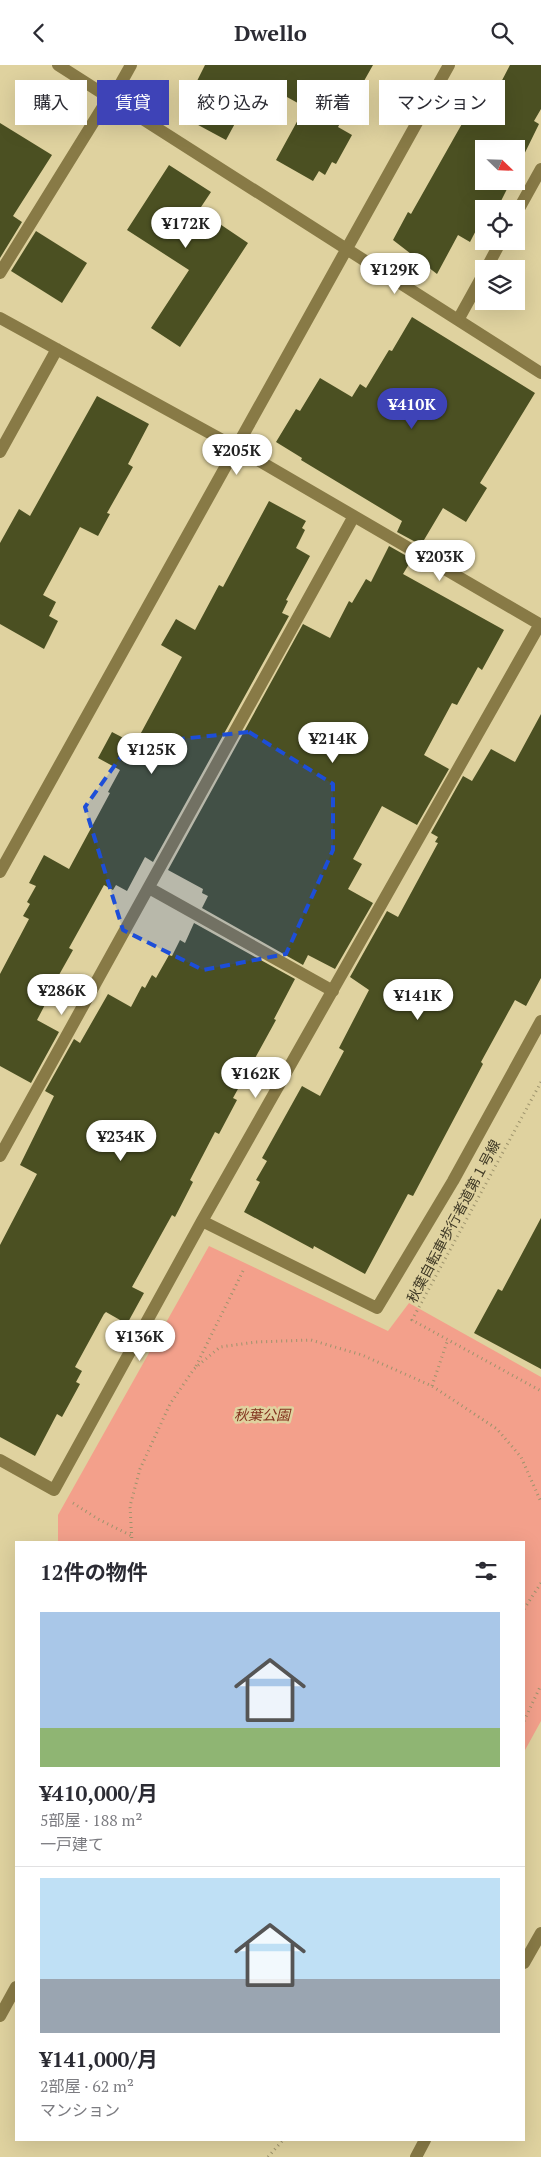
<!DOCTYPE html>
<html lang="ja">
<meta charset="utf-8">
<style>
:root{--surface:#fff;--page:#f7f7f7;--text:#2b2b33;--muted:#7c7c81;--line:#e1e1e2;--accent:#3e43b7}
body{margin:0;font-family:"PT Serif","Noto Sans JP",serif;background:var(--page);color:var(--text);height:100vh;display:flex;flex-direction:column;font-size:19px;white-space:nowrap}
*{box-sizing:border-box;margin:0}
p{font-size:16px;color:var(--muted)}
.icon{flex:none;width:28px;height:28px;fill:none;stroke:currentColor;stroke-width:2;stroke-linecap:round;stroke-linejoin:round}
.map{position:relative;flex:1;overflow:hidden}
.panel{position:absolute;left:15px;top:1476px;width:510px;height:600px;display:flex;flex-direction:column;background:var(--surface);border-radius:0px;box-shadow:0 5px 20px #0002}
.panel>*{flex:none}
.hud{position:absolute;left:15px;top:15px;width:511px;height:45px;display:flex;gap:10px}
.needle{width:32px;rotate:113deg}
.tools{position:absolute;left:475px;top:75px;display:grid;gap:10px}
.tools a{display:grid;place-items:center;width:50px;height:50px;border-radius:0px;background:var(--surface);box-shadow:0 5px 20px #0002;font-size:25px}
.price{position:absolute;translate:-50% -42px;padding:0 11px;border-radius:18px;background:#fff;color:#222;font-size:16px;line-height:32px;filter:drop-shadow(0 1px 2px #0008)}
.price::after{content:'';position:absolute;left:50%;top:30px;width:15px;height:11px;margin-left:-8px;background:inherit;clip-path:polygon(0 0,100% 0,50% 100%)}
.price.current{background:var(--accent);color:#fff}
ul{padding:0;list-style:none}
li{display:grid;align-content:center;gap:10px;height:265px;padding:0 25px}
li+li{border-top:1px solid var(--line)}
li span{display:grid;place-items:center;height:155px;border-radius:0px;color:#555}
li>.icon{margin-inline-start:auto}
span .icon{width:90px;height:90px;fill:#fffc;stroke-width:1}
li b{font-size:21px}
h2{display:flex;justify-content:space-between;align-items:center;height:60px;padding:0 25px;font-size:21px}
.tag{padding:0 18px;border-radius:0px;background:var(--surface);box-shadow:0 5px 20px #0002;font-size:18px;line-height:45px}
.tag.current{background:var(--accent);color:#fff}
header{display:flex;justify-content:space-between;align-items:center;height:65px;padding:0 25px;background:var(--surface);font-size:22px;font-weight:600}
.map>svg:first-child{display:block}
</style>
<header><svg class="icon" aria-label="back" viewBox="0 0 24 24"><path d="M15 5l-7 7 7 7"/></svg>Dwello<svg class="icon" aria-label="search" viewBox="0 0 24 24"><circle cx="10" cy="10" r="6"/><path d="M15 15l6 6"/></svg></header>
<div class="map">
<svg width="541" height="2092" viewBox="0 0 541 2092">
<rect width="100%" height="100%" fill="#dfd29f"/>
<!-- green -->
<path fill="#f3a08b" d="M209 1181 388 1266 409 1238 541 1312V1656L524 1687V1478L58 1477V1450Z"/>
<!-- building -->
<path fill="#4b5022" d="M205 0H373L338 62 352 70 336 99 332 97 325 110 319 106 313 116 276 95 305 42 258 16 226 75 187 54 191 46 184 42Z
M510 0H541V44L534 56 539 59 516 106V84H484V116H511L497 144H484V150L470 177 458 170 437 209 393 175 408 147 411 149 476 34 484 38 494 21 498 23Z
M0 58 52 90 13 151 22 157 0 193Z
M169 100 211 127 199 145 248 178 180 282 151 263 189 205 127 165Z
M36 166 87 198 62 238 11 206Z
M412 252 535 328 480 418 487 423 466 457 443 443 421 480 397 467 402 456 301 395 302 393 276 377 296 344 300 346 320 313 352 332 360 319 366 323 389 285 392 286Z
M97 331 149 359 128 399 133 402 107 448 110 449 98 471 80 462 43 530 56 537 49 551 58 556 44 584 0 559V478L19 444 30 451Z
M269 436 306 456 302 463 305 465 296 483 310 491 286 535 288 536 282 548 289 551 153 797 145 792 127 826 116 820 113 825 104 820 69 883 73 885 46 933 48 934 37 955 59 967 31 1018 0 1001V909L29 854 23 851 30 839 27 837 36 821 29 818 44 790 69 804 110 728 108 727 120 705 98 693 112 667 135 679 182 592 161 580 176 554 195 565 219 520 223 522Z
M389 481 412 494 403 509 504 565 482 605 478 602 457 640 452 638 424 690 449 704 417 760 382 741 353 794 362 799 348 824 373 838 335 904 308 890 303 900 202 843 208 831 202 828 203 824 168 805 303 559 330 573 349 536 352 538 366 514 371 517Z
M541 649V913L526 941 515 935 481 997 483 999 413 1131 408 1129 365 1209 314 1181 313 1184 244 1147 260 1117 256 1115 267 1096 262 1093 302 1021 320 1031 344 986 339 983 369 925 350 912 387 846 398 852 438 778 435 777 438 772 431 768 463 711 472 716 491 684 515 697Z
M194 858 295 914 274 954 276 955 233 1033 237 1035 219 1069 215 1067 190 1115 193 1117 175 1152 172 1150 132 1222 144 1228 127 1259 106 1247 104 1249 75 1302 82 1306 76 1317 80 1319 62 1352 57 1349 35 1391 0 1372V1180L37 1109 20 1100 54 1031 45 1026 74 974 80 978 108 929 131 942 142 921 145 923 152 910 156 913 169 890 172 891 180 875 185 878Z
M541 1153V1304L474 1268 498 1224 502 1226Z"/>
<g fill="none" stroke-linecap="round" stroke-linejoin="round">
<!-- path -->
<path stroke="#9d936c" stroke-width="3" stroke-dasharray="1 4" stroke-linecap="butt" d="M541 1017 412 1255 541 1326
M196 1301 244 1204
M432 1321 448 1274
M73 1438 98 1454 132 1471
M132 1478 130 1441 140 1404 170 1339 194 1304 220 1282 256 1277 311 1275 362 1290 432 1321 497 1364 521 1392 541 1437
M524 1544 541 1518
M524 1656 541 1620
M268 2092 283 2075"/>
<!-- minor -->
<path stroke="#887a46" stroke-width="12" d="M58 0 541 308
M112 34 131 0
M516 149 541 104
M486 204 501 176
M0 208 109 32
M0 253 237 383 541 560
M458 255 484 208
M0 387 57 284
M0 807 449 0
M149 823 333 926
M0 1091 354 451
M202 1156 377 1243 453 1116 541 956
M0 1395 54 1425 202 1156 540 559
M524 1898 541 1868
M0 1951 16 1922
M416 2092 425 2075"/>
</g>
<!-- marked area -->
<path fill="#1d4ed8" fill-opacity="0.2" stroke="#1d4ed8" stroke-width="4" stroke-dasharray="10 6" stroke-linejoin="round" d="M249 667 333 719V785L286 889 203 905 123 865 85 742 130 679Z"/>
<g text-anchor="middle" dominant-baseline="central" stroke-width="5" stroke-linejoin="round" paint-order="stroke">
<!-- street labels -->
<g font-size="14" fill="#3f3925" stroke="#dfd29f">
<text transform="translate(453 1156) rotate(-62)">秋葉自転車歩行者道第１号線</text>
</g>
<!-- park labels -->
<g font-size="14" font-style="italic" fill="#80301c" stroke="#dfd29f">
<text x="262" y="1349">秋葉公園</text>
</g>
</g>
</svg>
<div class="tools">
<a><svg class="needle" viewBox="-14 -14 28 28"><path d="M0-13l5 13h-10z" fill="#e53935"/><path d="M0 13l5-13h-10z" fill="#7c7c81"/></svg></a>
<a><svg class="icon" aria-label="locate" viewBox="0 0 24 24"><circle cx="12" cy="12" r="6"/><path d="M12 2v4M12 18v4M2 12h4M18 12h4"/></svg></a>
<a><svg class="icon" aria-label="layers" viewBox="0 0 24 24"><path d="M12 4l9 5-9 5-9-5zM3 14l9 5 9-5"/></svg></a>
</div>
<b class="price" style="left:186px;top:184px">¥172K</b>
<b class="price" style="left:395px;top:230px">¥129K</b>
<b class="price current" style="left:412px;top:365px">¥410K</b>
<b class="price" style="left:237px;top:411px">¥205K</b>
<b class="price" style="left:440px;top:517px">¥203K</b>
<b class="price" style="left:333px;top:699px">¥214K</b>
<b class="price" style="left:152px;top:710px">¥125K</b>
<b class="price" style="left:62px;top:951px">¥286K</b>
<b class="price" style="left:418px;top:956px">¥141K</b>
<b class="price" style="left:256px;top:1034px">¥162K</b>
<b class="price" style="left:121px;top:1097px">¥234K</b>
<b class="price" style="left:140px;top:1297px">¥136K</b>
<div class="hud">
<a class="tag">購入</a>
<a class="tag current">賃貸</a>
<a class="tag">絞り込み</a>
<a class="tag">新着</a>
<a class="tag">マンション</a>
</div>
<section class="panel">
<h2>12件の物件<svg class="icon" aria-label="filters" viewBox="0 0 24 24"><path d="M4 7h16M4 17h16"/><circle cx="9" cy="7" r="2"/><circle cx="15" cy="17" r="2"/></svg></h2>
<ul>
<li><span style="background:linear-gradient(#a9c7e8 75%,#8fb573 0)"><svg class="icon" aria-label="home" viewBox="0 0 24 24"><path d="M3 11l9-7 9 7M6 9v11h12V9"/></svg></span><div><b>¥410,000/月</b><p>5部屋 · 188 m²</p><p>一戸建て</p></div></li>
<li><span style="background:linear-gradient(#bfe0f5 65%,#9aa5b1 0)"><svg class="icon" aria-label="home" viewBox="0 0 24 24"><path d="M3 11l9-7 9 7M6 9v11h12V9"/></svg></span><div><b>¥141,000/月</b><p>2部屋 · 62 m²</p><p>マンション</p></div></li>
</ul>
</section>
</div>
